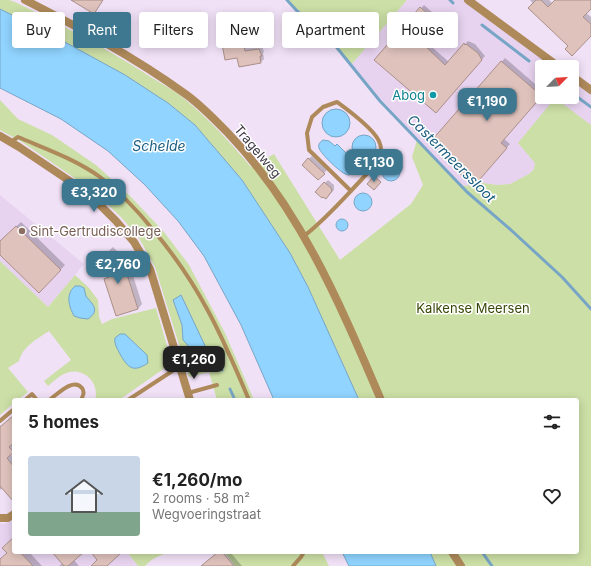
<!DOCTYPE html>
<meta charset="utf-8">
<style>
:root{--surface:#fff;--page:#f6f6f6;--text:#222;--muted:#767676;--line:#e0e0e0;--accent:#3d7790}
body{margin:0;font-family:Inter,sans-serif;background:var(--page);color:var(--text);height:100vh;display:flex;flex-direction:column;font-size:15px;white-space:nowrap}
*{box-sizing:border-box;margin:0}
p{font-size:13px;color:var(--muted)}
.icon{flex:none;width:22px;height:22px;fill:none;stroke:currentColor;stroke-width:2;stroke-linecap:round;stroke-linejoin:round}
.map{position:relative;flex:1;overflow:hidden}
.panel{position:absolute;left:12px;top:398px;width:567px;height:156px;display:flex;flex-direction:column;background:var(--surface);border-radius:4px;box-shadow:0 2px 10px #0003}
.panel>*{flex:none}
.banner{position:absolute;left:12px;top:12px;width:567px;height:36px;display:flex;gap:8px}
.needle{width:26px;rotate:66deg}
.fabs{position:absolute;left:535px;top:60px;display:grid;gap:8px}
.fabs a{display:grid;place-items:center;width:44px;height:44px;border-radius:4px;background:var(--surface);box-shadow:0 2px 10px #0003;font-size:20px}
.price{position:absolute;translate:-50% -34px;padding:0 9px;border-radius:8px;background:var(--accent);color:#fff;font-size:13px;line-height:26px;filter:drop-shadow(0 1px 2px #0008)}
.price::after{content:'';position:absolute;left:50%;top:24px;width:12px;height:9px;margin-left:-6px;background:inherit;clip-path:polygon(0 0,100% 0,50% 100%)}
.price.on{background:#222;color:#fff}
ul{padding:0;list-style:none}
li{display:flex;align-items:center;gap:12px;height:100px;padding:0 16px}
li+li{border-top:1px solid var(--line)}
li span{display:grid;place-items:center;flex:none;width:112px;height:80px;border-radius:4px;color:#555}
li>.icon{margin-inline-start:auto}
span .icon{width:48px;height:48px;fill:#fffc;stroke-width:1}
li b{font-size:17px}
h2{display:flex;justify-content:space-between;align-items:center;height:48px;padding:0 16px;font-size:17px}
.pill{padding:0 14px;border-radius:4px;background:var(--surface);box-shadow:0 2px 10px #0003;font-size:14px;line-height:36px}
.pill.on{background:var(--accent);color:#fff}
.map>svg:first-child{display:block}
</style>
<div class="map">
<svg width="591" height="566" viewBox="0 0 591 566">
<rect width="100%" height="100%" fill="#f1e1f7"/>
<!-- built -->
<path fill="#e7d3ef" d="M407 0H468L559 67H542V97H572V76L591 90V125L555 99 534 169 529 174 510 184 497 185 483 183 474 185 461 186 417 140 351 65Z
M0 195 84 264 48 307 0 261Z
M14 520V552H127L138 566H0V523L4 524Z"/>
<!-- green -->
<path fill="#ccdfa6" d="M0 0H9L15 2C60 24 104 47 146 74 158 82 171 88 182 97 208 118 230 142 251 167L274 154 340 260 411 204 423 185 412 157 417 140 461 186 474 185 483 183 497 185 510 184 529 174 534 169 535 163 518 143 555 98 591 125V566H436L430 552H577V400H359L308 287 290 253 242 180 195 125 168 103 125 75 52 35 0 9Z
M286 0H407L351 65 325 33Z
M0 100 18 119 52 135 96 165 132 198 164 232 189 265 225 333 254 400H217L209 372 189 377 155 267 139 238 121 217 92 190 22 142 0 130Z
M0 261 48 307 75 275 89 288 98 300 99 317 102 324 112 319 156 308 172 363 119 400H95C100 384 85 369 70 372 62 373 54 381 48 386L44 381 71 360 49 331C37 339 23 346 19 361L8 368 28 392 18 400H14V403L0 415Z
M127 552H172C162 554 152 558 145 566H138Z
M224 552H322L329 566H235Z"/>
<!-- water -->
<path fill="#90d4ff" stroke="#77a5c6" d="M0 9 52 35 125 75 168 103 195 125 242 180 290 253 308 287 359 400H274L241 325 204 256 178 221 145 185 108 151 61 119 0 88Z
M322 123a14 14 0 1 1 28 0a14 14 0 1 1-28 0Z
M352 147a12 12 0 1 1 24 0a12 12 0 1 1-24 0Z
M323 140 329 141 335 146 337 144 355 162 356 169C354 171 352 174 349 175 343 176 320 153 319 148 318 144 320 142 323 140Z
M382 172a9 9 0 1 1 18 0a9 9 0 1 1-18 0Z
M354 202a9 9 0 1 1 18 0a9 9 0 1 1-18 0Z
M336 225a6 6 0 1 1 12 0a6 6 0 1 1-12 0Z
M75 286H80L84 288 86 296C92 304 101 310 88 319L80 318 74 316C69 306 65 295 75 286Z
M181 295 208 352 210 357 194 352 183 340 182 325 173 300Z
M120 334H125L147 355 148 363C133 373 128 368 120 354 117 348 114 344 115 338Z
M342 552H430L436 566H349Z"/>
<!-- shadow -->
<path fill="#0003" d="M530 0H549L553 4 556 0H591V8L586 13 591 17V35L569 46Z
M424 5 441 20 424 40 449 62 468 41 475 44 485 56 439 109 375 60Z
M246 38 248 48 262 46 264 52 263 53 264 59 261 62 223 45 226 41Z
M505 58 542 90V95L504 139 510 144 477 181 461 164 433 140Z
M312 156 327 170 318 179 303 164Z
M328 180 334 185V190L326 198 316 192Z
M21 222 65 265 39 292 0 253V242Z
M113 247 129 263 142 304 138 309 105 280 108 276 101 258Z
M14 415V450L10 454 14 458V499L3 488 0 490V425L1 426Z
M14 537V552H29L42 566H0V560L8 553Z
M53 552H82L74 560 79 566H59L63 563Z
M219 552H230L242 566H201Z"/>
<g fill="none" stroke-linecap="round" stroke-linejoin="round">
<!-- stream -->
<path stroke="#77a5c6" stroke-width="3" d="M287 0 297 11 325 33 380 101 467 192 511 230 562 277 591 309
M450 0 453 3
M482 25 529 61
M572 93 591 107
M208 352 217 361 222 370
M230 389 235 400
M482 552 492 566"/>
</g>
<!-- building -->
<path fill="#dfc2bc" stroke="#aa8f89" d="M71 0H103L94 14Z
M536 0H541L548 7 555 0H591V9L583 17 591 24V36L572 56 565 49 568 46 528 8Z
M420 7 439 24 422 43 445 65 464 43 465 45 466 44 478 53 482 60 436 113 374 60Z
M243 41 245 51 259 49 262 56H260L261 63 239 67 237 58 225 60 222 44Z
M501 61 542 96 501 143 507 148 474 186 456 170 460 164 432 140Z
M308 158 325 174 318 180 302 165Z
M374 176 381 182 374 190 367 184Z
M324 182 331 188 332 191 326 199 323 197 322 198 315 192Z
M16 226 61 270 39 293 0 255V241Z
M108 251 125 268 138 309 116 316 104 279 109 277 95 262Z
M14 415V443L9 447 14 452 7 458 14 467V502L0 486V427Z
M14 537V552H20L33 566H0V559L7 553 2 548Z
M52 552H84L68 566H64Z
M91 552H122L107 566H91L97 560Z
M218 552H222L234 566H201Z"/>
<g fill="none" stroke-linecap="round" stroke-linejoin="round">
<!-- service -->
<path stroke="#ae895a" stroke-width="4" d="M11 142 18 137C46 149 75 159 100 177 120 192 138 211 154 231 174 255 192 281 207 309 223 338 236 369 249 400
M304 236C326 219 344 198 363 178 369 171 375 167 379 159 381 154 382 149 380 144 377 131 348 110 337 102L323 107 312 117 307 133 309 150 351 191
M188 393 217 385
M25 400 32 394 37 400
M49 400C57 395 73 377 82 388 85 392 83 396 81 400
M128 400 180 366
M0 421 14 409
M293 566 301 557 304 552"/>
<!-- minor -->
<path stroke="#ae895a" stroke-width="8" d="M25 0C80 28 134 57 184 93 200 104 213 118 227 132 300 208 340 304 381 400
M468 0 559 67
M572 76 591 90
M0 136 19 147 89 194 116 221 134 242 150 269 190 400
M0 518H8L14 514
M452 552 461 566"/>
</g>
<!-- markers -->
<circle fill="#0f9aa8" stroke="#fff" stroke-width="1.5" cx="433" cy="95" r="4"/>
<circle fill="#8d6e63" stroke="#fff" stroke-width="1.5" cx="22" cy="231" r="4"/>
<g text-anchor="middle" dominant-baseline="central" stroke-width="3" stroke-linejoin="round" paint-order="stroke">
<!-- culture labels -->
<g font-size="13" fill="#0d838f" stroke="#fff" text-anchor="end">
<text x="425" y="95">Abog</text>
</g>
<!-- street labels -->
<g font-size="13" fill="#3d3740" stroke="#fff">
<text transform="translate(258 151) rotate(50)">Tragelweg</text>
</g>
<!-- education labels -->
<g font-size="13" fill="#785e54" stroke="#fff" text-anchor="start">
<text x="30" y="231">Sint-Gertrudiscollege</text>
</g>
<!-- park labels -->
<g font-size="13" fill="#374707" stroke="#fff">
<text x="473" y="308">Kalkense Meersen</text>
</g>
<!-- water labels -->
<g font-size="14" font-style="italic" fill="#1c5e81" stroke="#fff">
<text x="159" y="145">Schelde</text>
<text transform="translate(452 158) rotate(45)">Castermeerssloot</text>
</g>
</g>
</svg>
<div class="fabs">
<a><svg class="needle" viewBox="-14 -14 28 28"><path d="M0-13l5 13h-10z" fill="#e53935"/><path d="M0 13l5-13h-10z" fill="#767676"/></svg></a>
</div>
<b class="price" style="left:487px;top:122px">€1,190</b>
<b class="price" style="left:374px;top:183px">€1,130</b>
<b class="price" style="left:94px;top:213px">€3,320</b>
<b class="price" style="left:118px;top:285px">€2,760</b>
<b class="price on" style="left:194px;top:380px">€1,260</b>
<div class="banner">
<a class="pill">Buy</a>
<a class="pill on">Rent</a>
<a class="pill">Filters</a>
<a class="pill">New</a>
<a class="pill">Apartment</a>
<a class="pill">House</a>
</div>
<section class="panel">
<h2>5 homes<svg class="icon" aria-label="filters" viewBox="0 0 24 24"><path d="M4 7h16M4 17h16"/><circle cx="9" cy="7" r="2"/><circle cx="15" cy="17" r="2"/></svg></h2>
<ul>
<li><span style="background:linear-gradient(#c9d6e8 70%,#7fa58c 0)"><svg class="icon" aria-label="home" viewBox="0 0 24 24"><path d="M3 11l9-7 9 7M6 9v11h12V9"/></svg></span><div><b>€1,260/mo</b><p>2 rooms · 58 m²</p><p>Wegvoeringstraat</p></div><svg class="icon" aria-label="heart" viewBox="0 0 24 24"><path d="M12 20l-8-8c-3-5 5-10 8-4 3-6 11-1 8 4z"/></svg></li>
</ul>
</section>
</div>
